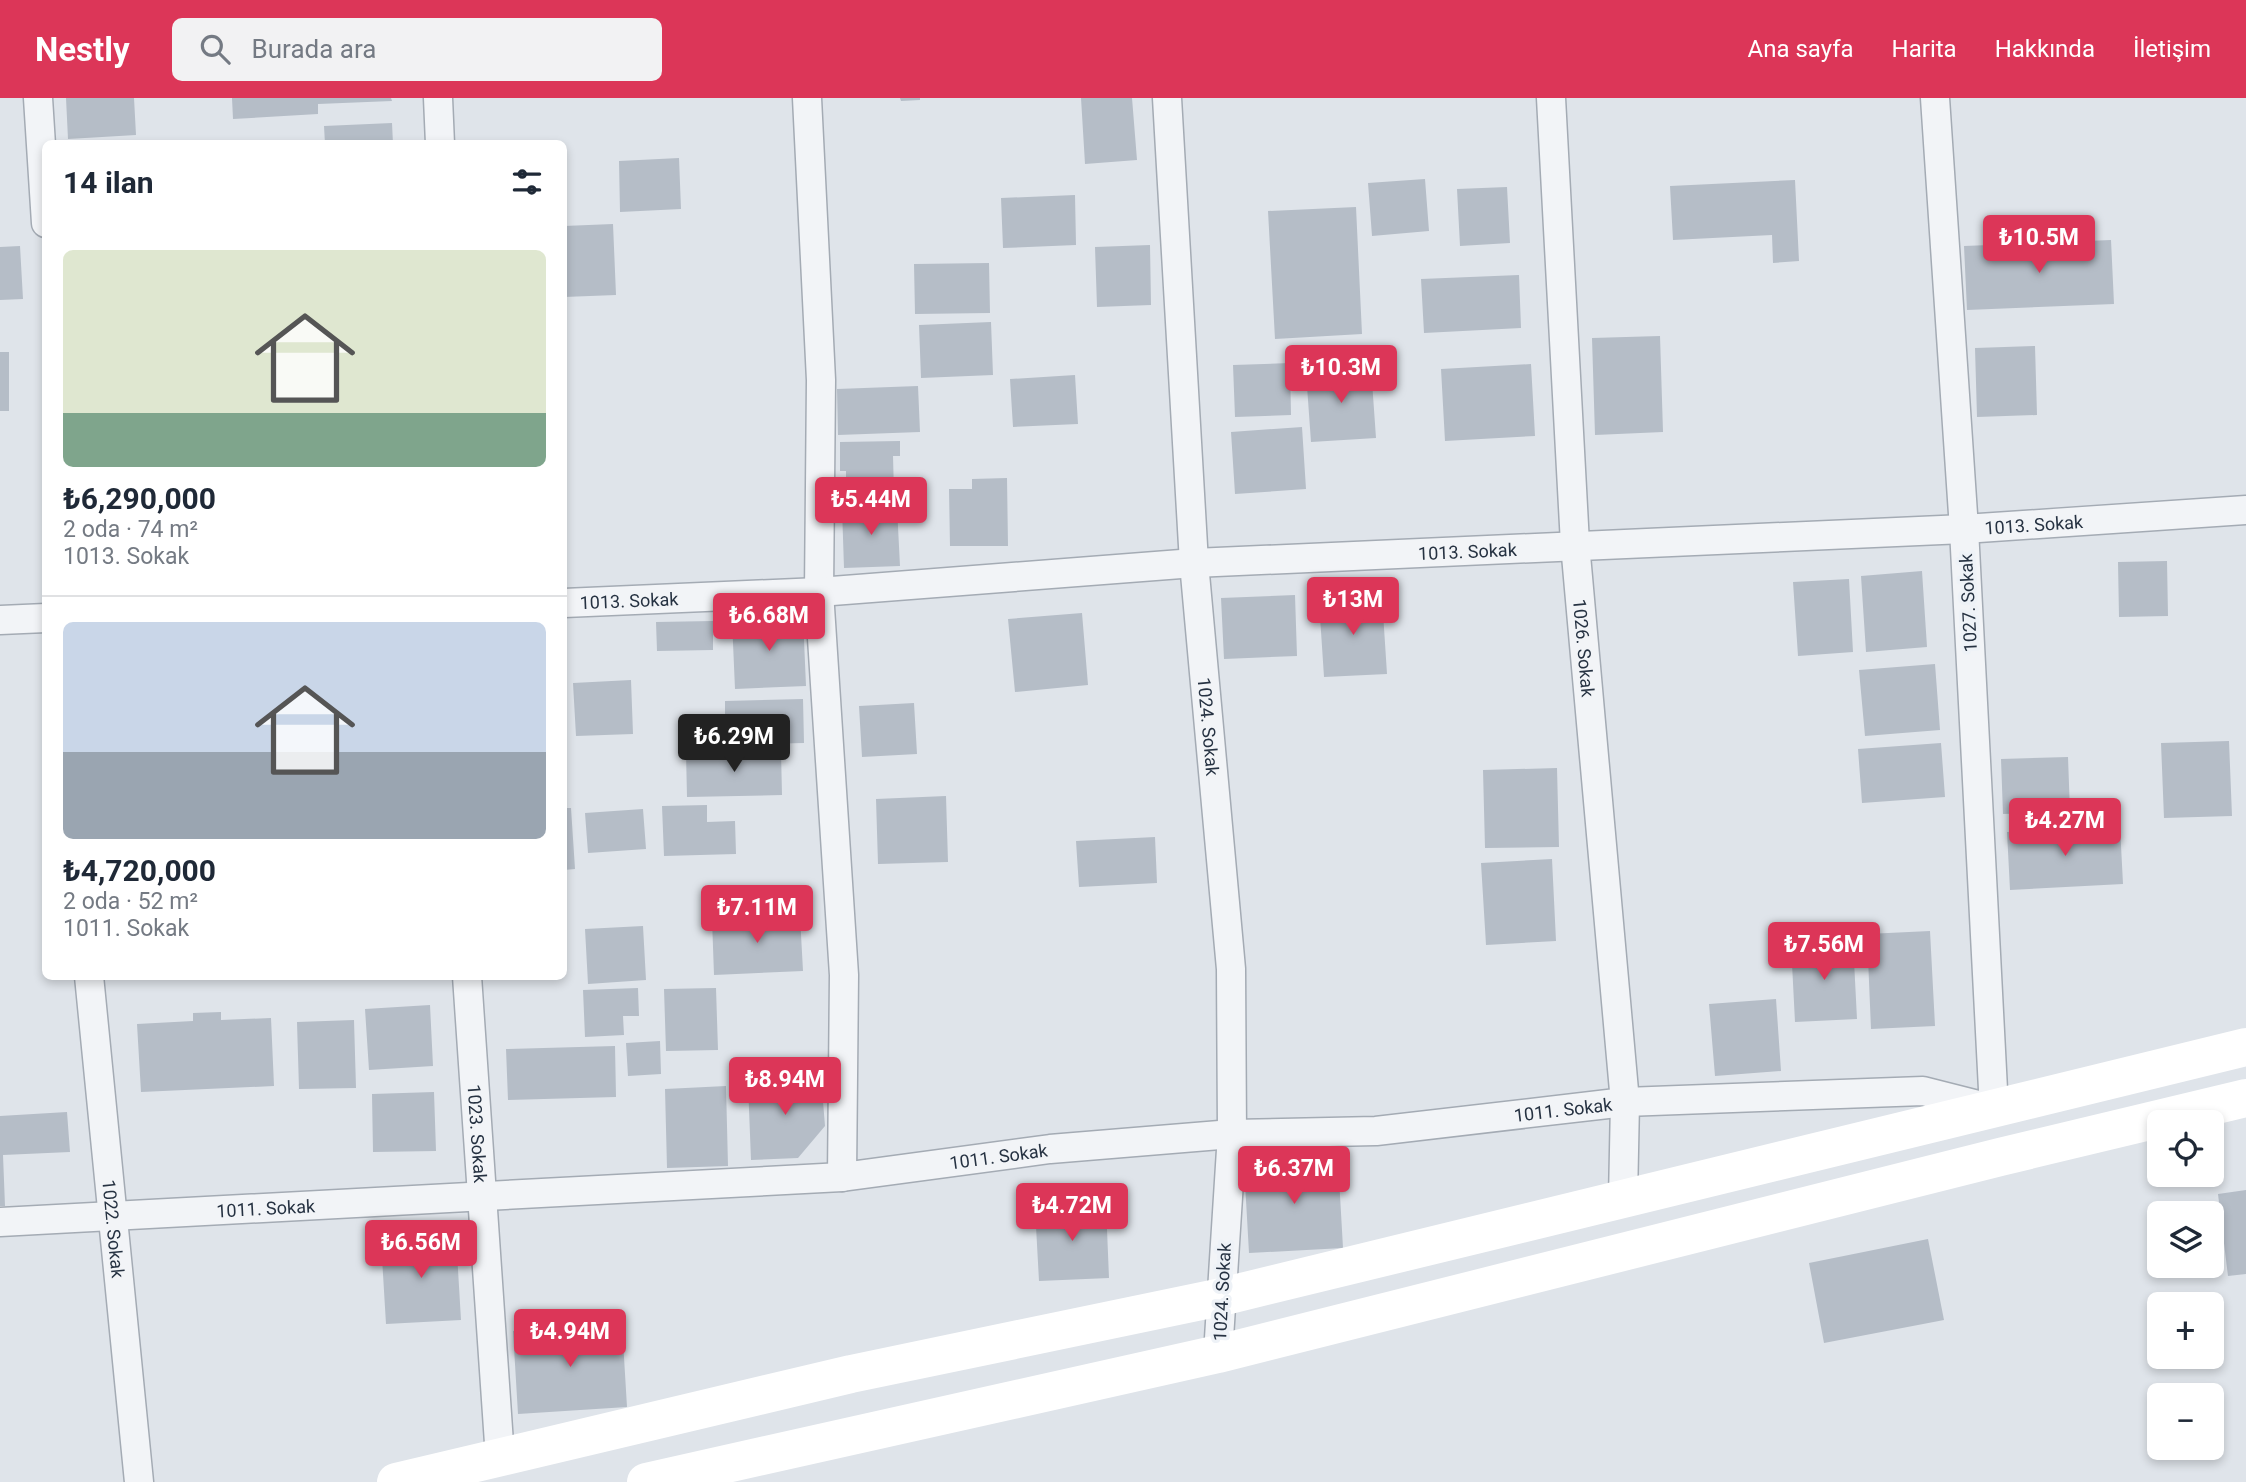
<!DOCTYPE html>
<html lang="tr">
<meta charset="utf-8">
<style>
:root{--surface:#fff;--page:#f2f2f3;--text:#1f2937;--muted:#747a83;--line:#e0e1e3;--accent:#dc3658}
body{margin:0;font-family:Roboto,sans-serif;background:var(--page);color:var(--text);height:100vh;display:flex;flex-direction:column;font-size:26px;white-space:nowrap}
*{box-sizing:border-box;margin:0}
p{font-size:23px;color:var(--muted)}
.icon{flex:none;width:38px;height:38px;fill:none;stroke:currentColor;stroke-width:2;stroke-linecap:round;stroke-linejoin:round}
.map{position:relative;flex:1;overflow:hidden}
.sheet{position:absolute;left:42px;top:42px;width:525px;height:840px;display:flex;flex-direction:column;background:var(--surface);border-radius:10px;box-shadow:0 4px 10px #0003}
.sheet>*{flex:none}
.fabs{position:absolute;left:2147px;top:1012px;display:grid;gap:14px}
.fabs a{display:grid;place-items:center;width:77px;height:77px;border-radius:10px;background:var(--surface);box-shadow:0 4px 10px #0003;font-size:35px}
.price{position:absolute;translate:-50% -60px;padding:0 16px;border-radius:7px;background:var(--accent);color:#fff;font-size:23px;line-height:46px;filter:drop-shadow(0 2px 4px #0008)}
.price::after{content:'';position:absolute;left:50%;top:42px;width:21px;height:16px;margin-left:-10px;background:inherit;clip-path:polygon(0 0,100% 0,50% 100%)}
.price.current{background:#222;color:#fff}
ul{padding:0;list-style:none}
li{display:grid;align-content:center;gap:14px;height:371px;padding:0 21px}
li+li{border-top:2px solid var(--line)}
li span{display:grid;place-items:center;height:217px;border-radius:10px;color:#555}
li>.icon{margin-inline-start:auto}
span .icon{width:126px;height:126px;fill:#fffc;stroke-width:1}
li b{font-size:30px}
h2{display:flex;justify-content:space-between;align-items:center;height:84px;padding:0 21px;font-size:30px}
header{display:flex;align-items:center;gap:42px;box-sizing:border-box;height:98px;padding:0 35px;background:var(--accent);color:#fff}
header strong{font-size:33px}
nav{display:flex;gap:38px;margin-inline-start:auto;font-size:24px}
.search{width:490px;height:63px;background:var(--page);display:flex;align-items:center;gap:18px;box-sizing:border-box;padding:0 24px;border-radius:10px;color:var(--muted);font-size:26px}
.map>svg:first-child{display:block}
</style>
<header>
<strong>Nestly</strong>
<div class="search"><svg class="icon" aria-label="search" viewBox="0 0 24 24"><circle cx="10" cy="10" r="6"/><path d="M15 15l6 6"/></svg>Burada ara</div>
<nav><a>Ana sayfa</a><a>Harita</a><a>Hakkında</a><a>İletişim</a></nav>
</header>
<div class="map">
<svg width="2246" height="1384" viewBox="0 0 2246 1384">
<rect width="100%" height="100%" fill="#dfe4ea"/>
<!-- building -->
<path fill="#b5bdc7" d="M66 0H134L136 37 68 41Z
M232 0H391L392 3 318 6V16L233 21Z
M900 0H920V2L901 3Z
M1081 0H1132L1137 62 1085 66Z
M392 25 393 46H325L324 28Z
M679 60 681 111 620 114 619 63Z
M1425 81 1429 133 1372 138 1368 85Z
M1795 82 1799 163 1773 165 1772 137 1673 142 1670 88Z
M1507 89 1510 145 1460 148 1457 91Z
M1075 97 1076 147 1003 150 1001 100Z
M1356 109 1362 236 1275 241 1268 113Z
M613 126 616 197 564 199V128Z
M2111 142 2114 206 1967 212 1964 148Z
M1150 147 1151 207 1097 209 1095 149Z
M20 148 23 201 0 202V149Z
M989 165 990 215 915 216 914 166Z
M1519 177 1521 230 1424 235 1421 181Z
M991 224 993 277 921 280 919 227Z
M1660 238 1663 334 1595 337 1592 240Z
M2035 248 2037 317 1977 319 1975 250Z
M0 254H9V313H0Z
M1290 265 1291 317 1235 319 1233 267Z
M1531 266 1535 338 1445 343 1441 271Z
M1371 269 1376 340 1311 344 1306 274Z
M1075 277 1078 326 1013 329 1010 281Z
M918 288 920 334 838 337 837 291Z
M1302 329 1306 391 1235 396 1231 334Z
M900 343V358H893L894 395H846V373H840V344Z
M1007 380 1008 448H950L949 391H972V381Z
M897 409 900 468 844 470 842 410Z
M2167 463 2168 518 2119 519 2118 464Z
M1922 473 1927 549 1866 554 1861 478Z
M1849 481 1853 554 1798 558 1793 484Z
M1295 497 1297 558 1224 561 1221 500Z
M1382 499 1387 576 1324 579 1319 503Z
M1082 515 1088 587 1015 594 1008 521Z
M803 519 806 588 735 591 732 522Z
M713 523V552L657 553 656 524Z
M1935 566 1940 632 1865 638 1859 572Z
M631 582 633 636 576 638 573 585Z
M803 601 804 645 725 647V603Z
M914 605 917 656 862 659 859 608Z
M2229 643 2232 718 2164 720 2161 645Z
M1941 645 1945 699 1862 705 1858 651Z
M781 653 782 697 687 699 686 655Z
M2068 659 2070 714 2003 716 2001 661Z
M1557 670 1559 749 1485 750 1483 672Z
M946 698 948 764 878 766 876 701Z
M707 707V724L735 723 736 756 664 758 662 708Z
M564 710H571L575 771 564 772Z
M643 711 646 751 588 755 585 715Z
M2120 728 2123 786 2010 792 2007 734Z
M1155 739 1157 785 1079 789 1076 743Z
M1552 761 1556 843 1486 847 1481 765Z
M800 818 803 873 714 877 712 821Z
M643 828 646 882 588 886 585 831Z
M1930 833 1935 928 1871 931 1867 836Z
M1853 843 1857 921 1795 924 1791 846Z
M638 890 639 918H623L624 937 585 939 583 892Z
M716 890 718 952 666 953 664 891Z
M1776 901 1781 973 1715 978 1709 906Z
M430 907 433 968 369 972 365 911Z
M221 914V922L271 920 274 988 141 994 137 926 193 923V915Z
M354 922 356 990 299 991 297 924Z
M660 943 661 976 628 978 626 945Z
M615 948 616 999 508 1002 506 951Z
M821 979 825 1028 798 1060 751 1062 748 986Z
M726 988 728 1068 667 1070 665 991Z
M434 994 436 1053 373 1054 372 996Z
M67 1014 70 1054 3 1057 5 1108H0V1018Z
M1338 1062 1343 1150 1249 1155 1244 1067Z
M2246 1092V1176L2228 1178 2218 1096Z
M1106 1107 1109 1180 1039 1183 1035 1110Z
M456 1138 461 1222 386 1226 381 1143Z
M1928 1141 1944 1222 1824 1245 1809 1165Z
M622 1226 627 1309 518 1316 513 1233Z"/>
<g fill="none" stroke-linecap="round" stroke-linejoin="round">
<!-- street casing -->
<g stroke="#a4abb4" stroke-width="31">
<g id="street">
<path d="M38 0 46 125"/>
<path d="M438 0 440 46"/>
<path d="M807 0 821 282 819 494 844 877 842 1079"/>
<path id="s1" d="M1167 0 1194 465 1231 871 1232 1036 1218 1256"/>
<path id="s2" d="M1551 0 1575 446 1625 1004 1623 1101"/>
<path id="s3" d="M564 505 819 494 1194 465 1964 431 2246 412"/>
<path d="M0 522 46 520"/>
<path id="s4" d="M89 878 139 1384"/>
<path id="s5" d="M467 878 500 1360"/>
<path id="s6" d="M0 1124 842 1079 1050 1051 1232 1036 1376 1033 1625 1004 1923 993 1994 1011 1964 431 1935 0"/>
</g>
</g>
<!-- street -->
<use href="#street" stroke="#f2f4f7" stroke-width="28"/>
<!-- secondary -->
<path stroke="#fff" stroke-width="38" d="M396 1384 851 1276 1221 1199 2246 949
M646 1384 1218 1256 2000 1059 2246 1000"/>
</g>
<g text-anchor="middle" dominant-baseline="central" stroke-width="7" stroke-linejoin="round" paint-order="stroke">
<!-- street labels -->
<g font-size="18" fill="#263242" stroke="#eef2f7">
<text stroke="none"><textPath href="#s3" startOffset="1472">1013. Sokak</textPath></text>
<text stroke="none"><textPath href="#s3" startOffset="905">1013. Sokak</textPath></text>
<text stroke="none"><textPath href="#s3" startOffset="65">1013. Sokak</textPath></text>
<text transform="translate(1968 505) rotate(-93)">1027. Sokak</text>
<text stroke="none"><textPath href="#s2" startOffset="551">1026. Sokak</textPath></text>
<text stroke="none"><textPath href="#s1" startOffset="630">1024. Sokak</textPath></text>
<text stroke="none"><textPath href="#s6" startOffset="1568">1011. Sokak</textPath></text>
<text stroke="none"><textPath href="#s5" startOffset="158">1023. Sokak</textPath></text>
<text stroke="none"><textPath href="#s6" startOffset="1001">1011. Sokak</textPath></text>
<text stroke="none"><textPath href="#s6" startOffset="266">1011. Sokak</textPath></text>
<text stroke="none"><textPath href="#s4" startOffset="254">1022. Sokak</textPath></text>
<text transform="translate(1222 1194) rotate(-87)">1024. Sokak</text>
</g>
</g>
</svg>
<div class="fabs">
<a><svg class="icon" aria-label="locate" viewBox="0 0 24 24"><circle cx="12" cy="12" r="6"/><path d="M12 2v4M12 18v4M2 12h4M18 12h4"/></svg></a>
<a><svg class="icon" aria-label="layers" viewBox="0 0 24 24"><path d="M12 4l9 5-9 5-9-5zM3 14l9 5 9-5"/></svg></a>
<a>+</a>
<a>−</a>
</div>
<b class="price" style="left:2039px;top:177px">₺10.5M</b>
<b class="price" style="left:1341px;top:307px">₺10.3M</b>
<b class="price" style="left:871px;top:439px">₺5.44M</b>
<b class="price" style="left:1353px;top:539px">₺13M</b>
<b class="price" style="left:769px;top:555px">₺6.68M</b>
<b class="price current" style="left:734px;top:676px">₺6.29M</b>
<b class="price" style="left:2065px;top:760px">₺4.27M</b>
<b class="price" style="left:757px;top:847px">₺7.11M</b>
<b class="price" style="left:1824px;top:884px">₺7.56M</b>
<b class="price" style="left:785px;top:1019px">₺8.94M</b>
<b class="price" style="left:1294px;top:1108px">₺6.37M</b>
<b class="price" style="left:1072px;top:1145px">₺4.72M</b>
<b class="price" style="left:421px;top:1182px">₺6.56M</b>
<b class="price" style="left:570px;top:1271px">₺4.94M</b>
<section class="sheet">
<h2>14 ilan<svg class="icon" aria-label="filters" viewBox="0 0 24 24"><path d="M4 7h16M4 17h16"/><circle cx="9" cy="7" r="2"/><circle cx="15" cy="17" r="2"/></svg></h2>
<ul>
<li><span style="background:linear-gradient(#dfe7d0 75%,#7fa58c 0)"><svg class="icon" aria-label="home" viewBox="0 0 24 24"><path d="M3 11l9-7 9 7M6 9v11h12V9"/></svg></span><div><b>₺6,290,000</b><p>2 oda · 74 m²</p><p>1013. Sokak</p></div></li>
<li><span style="background:linear-gradient(#c9d6e8 60%,#9aa5b1 0)"><svg class="icon" aria-label="home" viewBox="0 0 24 24"><path d="M3 11l9-7 9 7M6 9v11h12V9"/></svg></span><div><b>₺4,720,000</b><p>2 oda · 52 m²</p><p>1011. Sokak</p></div></li>
</ul>
</section>
</div>
